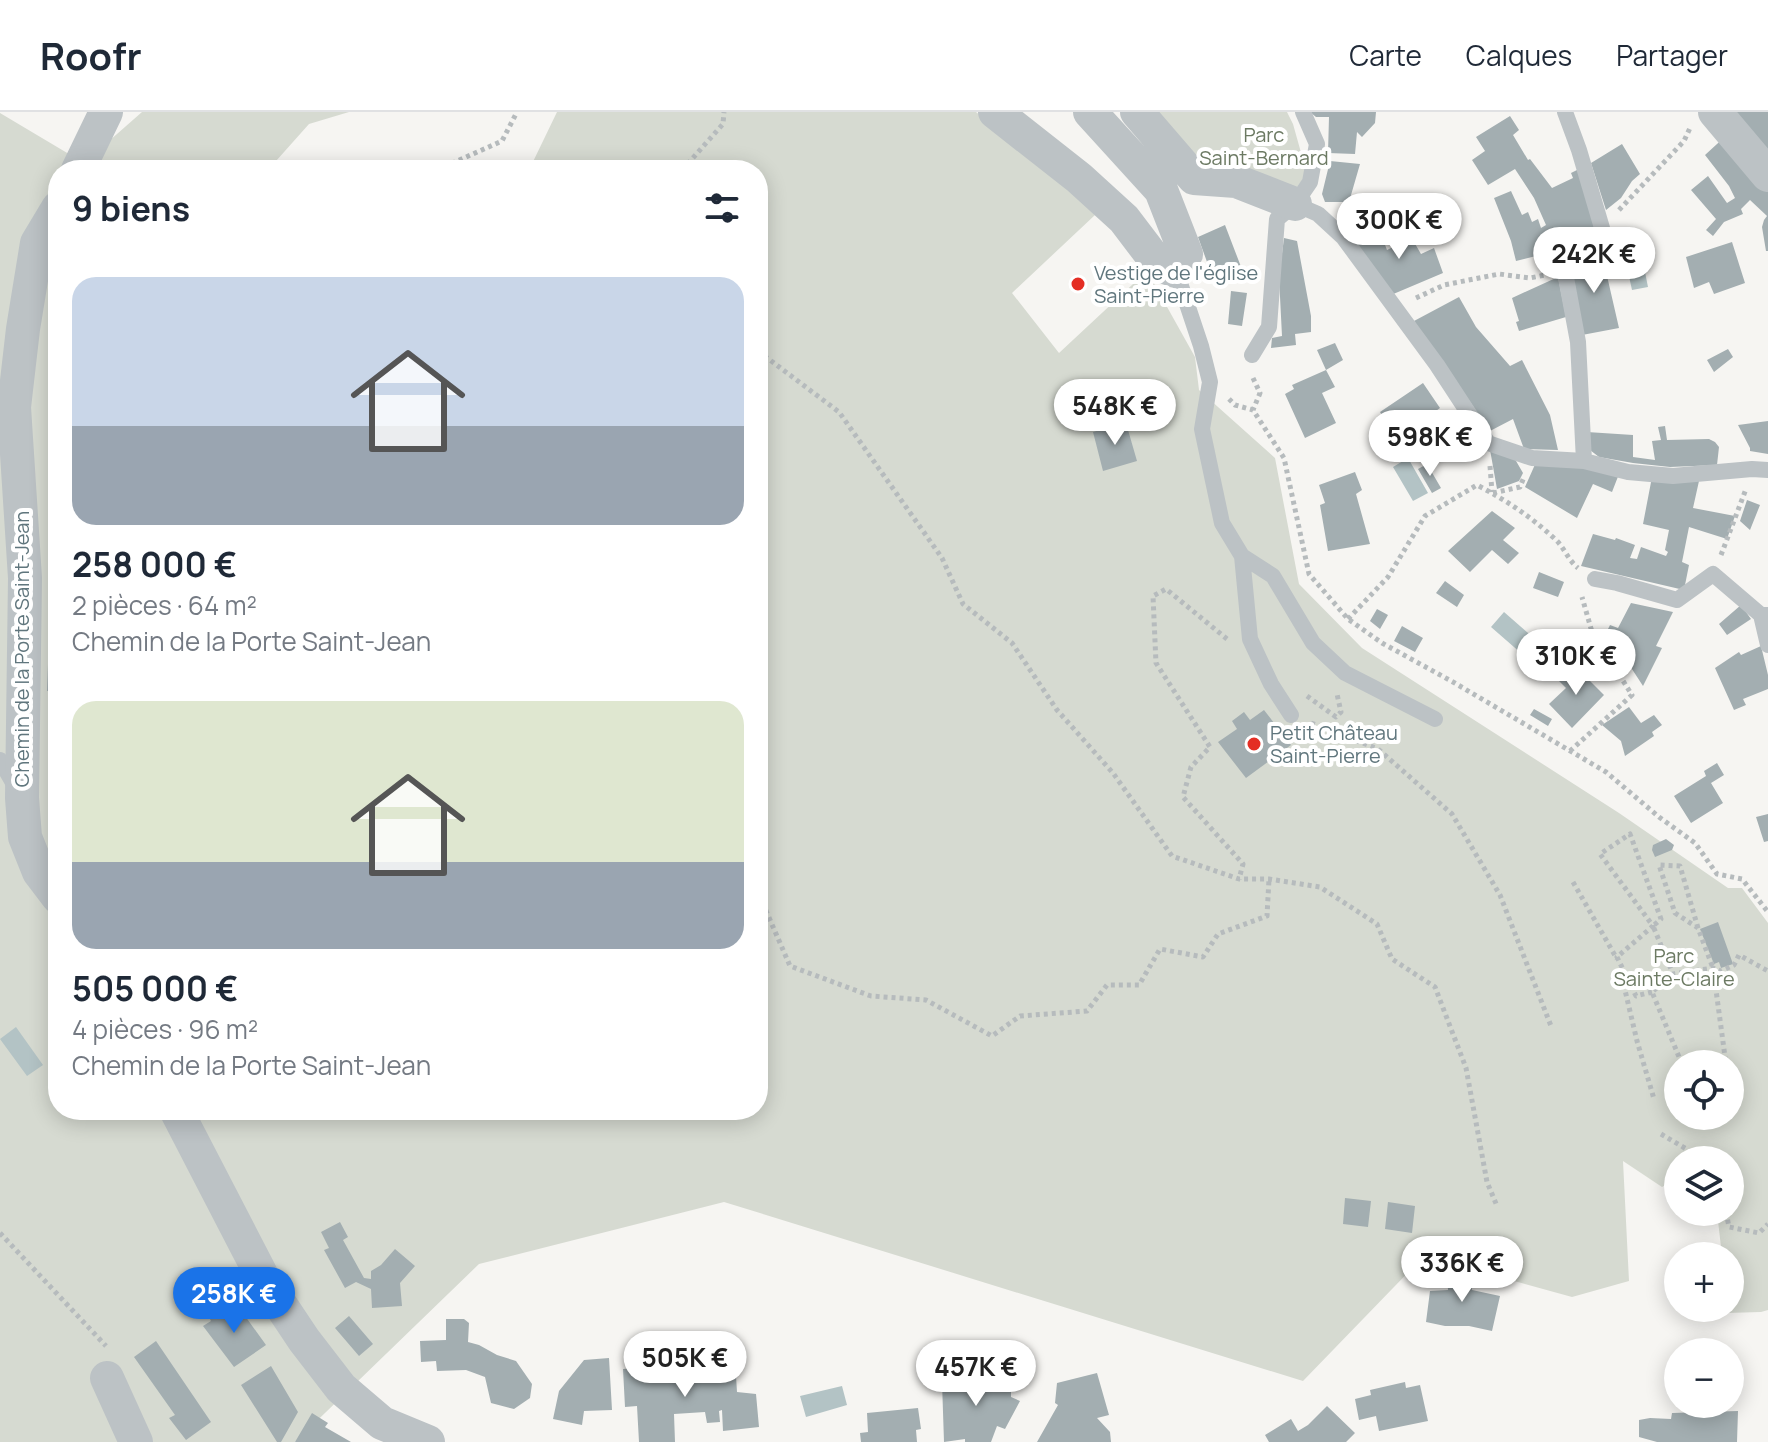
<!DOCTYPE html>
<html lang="fr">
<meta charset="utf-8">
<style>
:root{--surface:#fff;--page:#f2f2f3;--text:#1f2937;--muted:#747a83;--line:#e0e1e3;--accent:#1a73e8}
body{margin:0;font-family:Manrope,sans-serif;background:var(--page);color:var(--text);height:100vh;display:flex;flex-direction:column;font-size:30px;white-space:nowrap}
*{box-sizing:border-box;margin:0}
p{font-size:26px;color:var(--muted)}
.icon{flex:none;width:44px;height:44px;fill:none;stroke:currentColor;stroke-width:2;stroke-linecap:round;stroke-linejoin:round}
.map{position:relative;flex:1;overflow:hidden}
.panel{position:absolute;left:48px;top:48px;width:720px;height:960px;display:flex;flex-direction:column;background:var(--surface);border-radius:32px;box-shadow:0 4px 20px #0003}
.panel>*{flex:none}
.controls{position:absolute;left:1664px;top:938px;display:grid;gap:16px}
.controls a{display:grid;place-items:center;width:80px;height:80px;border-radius:50%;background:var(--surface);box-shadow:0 4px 20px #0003;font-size:40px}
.price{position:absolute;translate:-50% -68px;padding:0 18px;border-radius:28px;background:#fff;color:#222;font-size:26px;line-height:52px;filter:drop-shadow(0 2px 4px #0008)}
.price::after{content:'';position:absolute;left:50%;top:48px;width:24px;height:18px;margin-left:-12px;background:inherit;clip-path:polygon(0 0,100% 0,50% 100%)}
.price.current{background:var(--accent);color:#fff}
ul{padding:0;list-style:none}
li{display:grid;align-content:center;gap:16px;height:424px;padding:0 24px}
li span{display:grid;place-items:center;height:248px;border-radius:24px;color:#555}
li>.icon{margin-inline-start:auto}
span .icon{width:144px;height:144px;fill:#fffc;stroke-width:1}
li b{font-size:34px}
h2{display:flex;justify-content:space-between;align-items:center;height:96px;padding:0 24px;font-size:34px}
header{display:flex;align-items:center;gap:48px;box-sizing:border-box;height:112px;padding:0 40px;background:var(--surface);border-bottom:2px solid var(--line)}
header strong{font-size:38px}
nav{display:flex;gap:44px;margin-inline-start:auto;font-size:28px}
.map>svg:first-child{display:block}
</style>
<header>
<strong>Roofr</strong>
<nav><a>Carte</a><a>Calques</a><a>Partager</a></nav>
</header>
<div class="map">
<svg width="1768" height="1330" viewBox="0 0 1768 1330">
<rect width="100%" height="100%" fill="#f6f5f2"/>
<!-- green -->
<path fill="#d6dad1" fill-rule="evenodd" d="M142 0H349L309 12 268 58H58V998H758V58H529L557 0H976L1070 77 1095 103 1012 181 1059 241 1147 159 1195 245 1199 278 1275 346 1299 472 1362 536 1619 701 1728 776H1742L1768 811V1198L1761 1200 1726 1201V1196H1730V1144H1722L1717 1100H1730V1048H1678V1066L1662 1075 1623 1049 1629 1169 1572 1185 1424 1144 1303 1269 724 1090 479 1152 295 1330H0V1L84 51ZM1678 952H1730V1004H1678Z
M1150 0H1287L1293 12 1307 62 1290 84 1198 61Z"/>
<!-- water -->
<path fill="#b3c3c5" d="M1638 125 1648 175 1632 178 1621 128Z
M1408 346 1428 381 1413 389 1393 355Z
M1504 500 1535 527 1522 542 1491 515Z
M16 915 43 953 27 964 0 927Z
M842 1274 847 1293 806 1305 800 1284Z"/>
<!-- building -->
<path fill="#a3aeb1" d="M1310 0H1376L1375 11 1362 25 1357 20 1355 42 1328 41 1329 5H1316Z
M1726 0H1768V50Z
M1510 4 1519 18 1513 23 1528 48 1530 47 1552 76 1573 66 1571 61 1579 57 1595 113 1590 121 1580 133 1516 149 1511 129 1494 86 1511 79 1522 103 1528 100 1532 110 1538 107 1541 116 1546 113 1534 86 1515 57 1488 73 1472 48 1485 39 1476 25Z
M1729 21 1768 69V139H1766L1762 115 1764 108 1767 104 1750 88 1741 97 1743 102 1724 110 1713 124 1706 118 1716 107 1691 78 1708 64 1727 91 1735 86 1729 74 1705 43Z
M1622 32 1640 62 1632 69 1621 86 1606 98 1591 51Z
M1330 49 1360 52 1349 90H1325L1322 82Z
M1225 113 1243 160 1215 172 1198 125Z
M1379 117 1387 138 1405 129 1401 121 1407 118 1421 142 1434 136 1443 161 1391 183 1353 127Z
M1284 126 1297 129 1311 204V220L1295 222 1296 233 1271 236 1272 226 1282 224 1279 165Z
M1599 129 1619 216 1582 223 1569 163 1585 158 1583 148Z
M1732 130 1745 171 1714 182 1709 170 1694 176 1686 145Z
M1558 165 1566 205 1519 219 1516 210 1519 209 1512 186Z
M1231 179 1247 181 1242 214 1228 212Z
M1459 185 1476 215 1510 254 1522 248 1550 303 1558 338 1524 337 1513 307 1490 319 1414 209Z
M1335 231 1343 248 1326 258 1317 238Z
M1728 237 1733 245 1714 260 1707 248Z
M1326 258 1335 275 1322 281 1336 311 1305 326 1285 282 1294 277 1292 273Z
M1423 271 1440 296 1397 327 1380 300Z
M1768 309V342L1750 339V336L1738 313Z
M1126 311 1137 349 1103 359 1093 320Z
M1665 314 1667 328 1709 327 1715 330 1719 335 1717 353 1670 355 1633 351 1599 345 1590 338 1587 320 1633 323V345L1655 348 1652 329 1661 328 1658 315Z
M1489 332 1512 342 1523 361 1519 369 1497 377Z
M1537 348 1619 362 1612 380 1593 372 1577 406 1525 375Z
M1427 352 1441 376 1432 381 1418 357Z
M1355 360 1362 378 1356 382 1370 432 1328 439 1320 393 1325 391 1319 373Z
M1652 365 1699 369 1693 396 1735 404 1727 427 1689 415 1682 450 1689 453 1684 478 1581 454 1593 422 1615 428 1616 426 1635 433 1630 446 1637 447 1641 435 1666 444 1668 440 1665 438 1669 418 1643 412Z
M1747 388 1760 393 1750 418 1740 409Z
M1492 399 1515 416 1503 428 1519 441 1508 452 1492 438 1470 460 1448 439Z
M1539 460 1564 470 1558 485 1533 476Z
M1445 469 1464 483 1457 495 1436 481Z
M1631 491 1673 500 1656 534 1662 536 1643 574 1617 534 1610 538 1607 531 1613 527 1605 523 1610 513 1618 516Z
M1741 493 1751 507 1727 523 1719 512Z
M1377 497 1388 503 1380 517 1370 509Z
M1402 514 1423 526 1415 540 1394 529Z
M1761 534 1768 563V577L1743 587 1746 593 1734 598 1715 556 1739 540 1741 543Z
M48 552H58V580L47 579Z
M1572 555 1579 563 1582 561 1604 583 1572 616 1549 592 1566 576 1558 568Z
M1629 595 1641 611 1654 603 1662 613 1652 620 1654 624 1625 644 1621 629 1602 613Z
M1534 597 1552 607 1548 614 1530 603Z
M1264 598 1291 633 1246 666 1218 630 1237 617 1232 609 1244 600 1250 608Z
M1717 651 1724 663 1711 671 1723 691 1691 711 1674 684 1706 664 1704 659Z
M1768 702V729L1764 730 1756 705Z
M1666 727 1674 733 1672 738 1655 745 1652 738 1653 733Z
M1718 810 1733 852 1721 856 1719 850 1714 852 1700 817Z
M1345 1086 1371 1089 1368 1115 1343 1112Z
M1388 1090 1415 1094 1412 1121 1385 1117Z
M340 1110 348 1125 343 1128 364 1166 371 1167V1159L381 1153 395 1137 415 1154 400 1171 402 1194 372 1196 371 1177 356 1170 345 1176 324 1138 329 1136 321 1120Z
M1447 1159H1470L1472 1178 1500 1184 1492 1219 1469 1214H1445L1426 1210 1430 1179 1448 1178Z
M235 1190 266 1233 234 1255 203 1214 211 1209 210 1207Z
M349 1204 373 1232 359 1244 335 1216Z
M446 1207H464L469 1211 468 1230 479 1233 497 1243 516 1249 532 1272 530 1286 514 1297 491 1291 485 1265 466 1258 437 1259 436 1249 421 1250 420 1229 446 1228Z
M156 1229 211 1310 186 1328 169 1306 175 1303 134 1245Z
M609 1246 612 1298 584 1299 582 1313 553 1307 559 1279 584 1248Z
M701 1251 702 1259 723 1258 724 1266 736 1264 737 1280 756 1282 759 1315 723 1319 722 1298 719 1299 720 1310 707 1311 705 1300 674 1302 675 1330H639L637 1294 625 1295 623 1257Z
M271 1254 298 1300 281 1330H277L241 1273Z
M1097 1261 1109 1303 1097 1306 1110 1320 1111 1330H1037L1058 1293 1055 1291 1057 1271Z
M992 1264V1269H1011V1285L1020 1289 1005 1317 997 1314 991 1330H965V1327L944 1330 942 1270 958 1269V1265Z
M1405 1270 1406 1276 1420 1273 1428 1309 1379 1319 1376 1304 1359 1308 1355 1287 1371 1283 1370 1278Z
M1327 1294 1355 1321 1346 1330H1269L1265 1323 1291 1307 1298 1319 1308 1313Z
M918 1296 921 1317 916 1318 917 1330H861L860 1321 868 1320 867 1301Z
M1738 1299 1737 1330H1657L1639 1325V1308L1650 1306 1671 1307 1672 1301Z
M312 1301 328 1311 325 1315 351 1330H295Z"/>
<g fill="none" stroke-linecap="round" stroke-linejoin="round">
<!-- path -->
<path stroke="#b6bbbd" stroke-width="5" stroke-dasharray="4 4" stroke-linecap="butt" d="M317 58 324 54 345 58
M437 58 502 29 517 0
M642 58 683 57 723 12 724 0
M1619 98 1684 29 1690 16
M1416 186 1444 173 1499 162 1530 166 1545 163
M758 239 839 300 942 446 963 492 1012 531 1057 598 1113 661 1172 744 1239 767H1269L1320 775 1377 812 1392 847 1435 875 1466 956 1487 1070 1497 1094
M1253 266 1260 281 1253 298
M1229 287 1235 293 1253 298 1284 346 1309 462 1348 507 1382 531 1453 570 1606 660 1659 705 1695 731 1717 762 1742 767 1768 800
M1490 354 1492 380
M1493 381 1520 375 1524 365
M1721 443 1746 377
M1348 507 1388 465 1425 404 1477 373C1507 389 1529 403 1555 427 1564 435 1568 448 1578 456
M1227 527 1166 477 1153 484 1156 551 1210 635 1191 655 1183 685 1243 752 1239 767
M1307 584 1336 605 1341 600 1337 582
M1311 611 1378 637 1452 702 1500 783 1551 914
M1570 639 1632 583 1592 520 1582 485
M758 767 764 794 790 854 871 884 926 888 992 924 1020 904 1087 899 1107 873H1139L1160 837 1203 845 1218 822 1267 804 1269 767
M1573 770 1617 847
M1698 816 1680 754 1659 753 1675 801 1698 816 1713 856 1726 952
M1620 857 1637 929 1654 987
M1652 880 1636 884 1617 845 1653 814 1600 742 1630 722 1661 807 1653 814 1673 862
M1682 952 1652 880 1673 862 1713 856 1721 859 1734 853 1739 843 1768 859
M1661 1022 1705 1048
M1726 1100 1729 1115 1759 1121 1768 1112
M0 1121 106 1234"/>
<!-- service -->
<path stroke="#bcc2c5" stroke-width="16" d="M1565 0 1579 38 1602 116
M1295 92 1318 102 1343 125 1437 253 1488 331 1532 346 1584 349 1628 360 1673 364 1752 357 1768 358
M1176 159 1201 234 1210 270 1202 317 1222 411 1242 444 1250 527 1271 572 1291 603
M1565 160 1578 230 1584 349
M1252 243 1269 215 1277 107 1295 92 1310 70 1317 32 1303 0
M1242 444 1273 464 1313 531 1345 561 1435 607
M1595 467 1617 471 1677 488 1713 462 1761 503H1768
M1761 503 1768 533
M0 648 15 674"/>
<!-- minor -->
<path stroke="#bcc2c5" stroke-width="34" d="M995 0 1079 66 1124 107 1159 153 1176 159 1186 142 1161 78 1090 0
M1137 0 1194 66 1236 69 1295 92
M1715 0 1768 63
M78 58 106 0
M58 96 37 131 23 217 14 295 25 466 22 686 25 725 39 760 58 785
M176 998 264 1168 304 1228 341 1276 382 1311 428 1330
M107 1266 136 1330"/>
</g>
<!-- markers -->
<g fill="#e42e24" stroke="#fff" stroke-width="3">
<circle cx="1078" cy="172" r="8"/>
<circle cx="1254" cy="632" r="8"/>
</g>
<g text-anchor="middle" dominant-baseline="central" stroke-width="8" stroke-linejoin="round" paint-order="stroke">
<!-- park labels -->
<g font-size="20" fill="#6c7a63" stroke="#fff">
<text x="1264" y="22">Parc<tspan x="1264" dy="23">Saint-Bernard</tspan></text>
<text x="1674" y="843">Parc<tspan x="1674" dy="23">Sainte-Claire</tspan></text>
</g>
<!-- poi labels -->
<g font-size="20" fill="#60767d" stroke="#fff" text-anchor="start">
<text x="1094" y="160">Vestige de l'église<tspan x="1094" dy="23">Saint-Pierre</tspan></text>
<text x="1270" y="620">Petit Château<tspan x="1270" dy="23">Saint-Pierre</tspan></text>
</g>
<!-- street labels -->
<g font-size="20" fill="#60767d" stroke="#fff">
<text transform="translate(21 537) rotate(-90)">Chemin de la Porte Saint-Jean</text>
</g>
</g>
</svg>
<div class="controls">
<a><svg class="icon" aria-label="locate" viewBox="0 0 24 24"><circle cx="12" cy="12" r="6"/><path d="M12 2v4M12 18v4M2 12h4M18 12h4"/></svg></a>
<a><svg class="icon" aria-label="layers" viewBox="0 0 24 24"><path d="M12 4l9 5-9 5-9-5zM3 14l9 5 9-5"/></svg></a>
<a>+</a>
<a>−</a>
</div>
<b class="price" style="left:1399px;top:149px">300K €</b>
<b class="price" style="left:1594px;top:183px">242K €</b>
<b class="price" style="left:1115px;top:335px">548K €</b>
<b class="price" style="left:1430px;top:366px">598K €</b>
<b class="price" style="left:1576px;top:585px">310K €</b>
<b class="price" style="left:1462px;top:1192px">336K €</b>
<b class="price current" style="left:234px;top:1223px">258K €</b>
<b class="price" style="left:685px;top:1287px">505K €</b>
<b class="price" style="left:976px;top:1296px">457K €</b>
<section class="panel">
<h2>9 biens<svg class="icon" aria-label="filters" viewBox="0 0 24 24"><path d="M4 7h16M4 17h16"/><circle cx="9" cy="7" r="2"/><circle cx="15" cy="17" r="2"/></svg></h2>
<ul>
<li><span style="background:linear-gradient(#c9d6e8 60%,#9aa5b1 0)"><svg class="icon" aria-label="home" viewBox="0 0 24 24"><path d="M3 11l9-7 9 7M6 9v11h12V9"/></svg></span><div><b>258 000 €</b><p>2 pièces · 64 m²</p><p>Chemin de la Porte Saint-Jean</p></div></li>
<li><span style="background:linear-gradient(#dfe7d0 65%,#9aa5b1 0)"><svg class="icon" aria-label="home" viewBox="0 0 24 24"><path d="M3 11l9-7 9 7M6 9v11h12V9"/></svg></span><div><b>505 000 €</b><p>4 pièces · 96 m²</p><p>Chemin de la Porte Saint-Jean</p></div></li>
</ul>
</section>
</div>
